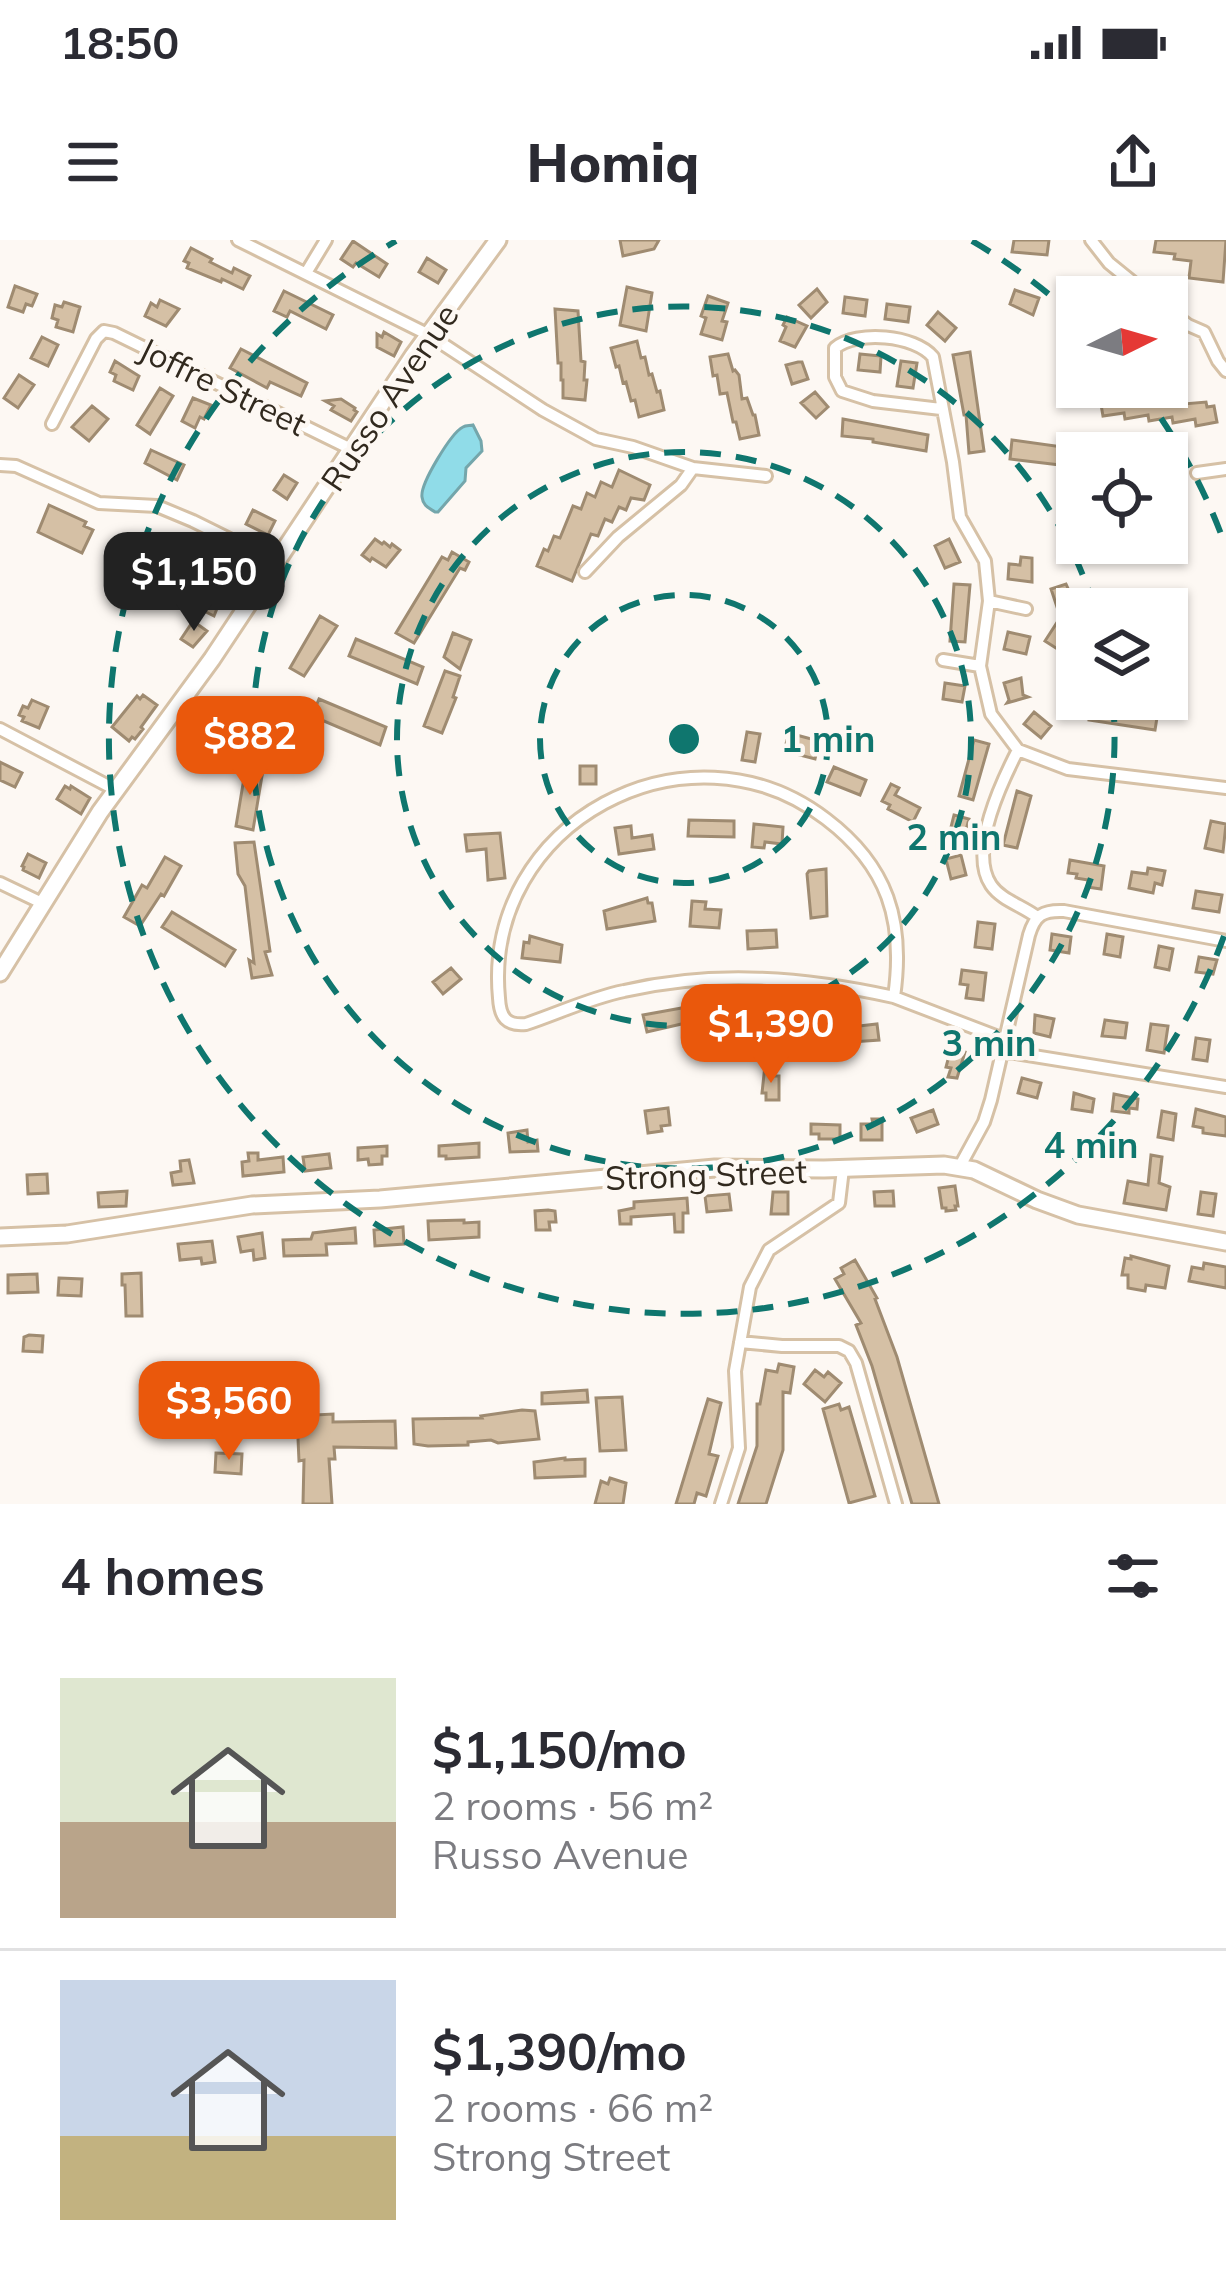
<!DOCTYPE html>
<meta charset="utf-8">
<style>
:root{--surface:#fff;--page:#f2f2f3;--text:#2b2b33;--muted:#7c7c81;--line:#e1e1e2;--accent:#ea580c}
body{margin:0;font-family:Mulish,sans-serif;background:var(--page);color:var(--text);height:100vh;display:flex;flex-direction:column;font-size:45px;white-space:nowrap}
*{box-sizing:border-box;margin:0}
p{font-size:39px;color:var(--muted)}
.icon{flex:none;width:66px;height:66px;fill:none;stroke:currentColor;stroke-width:2;stroke-linecap:round;stroke-linejoin:round}
.map{position:relative;height:1264px;overflow:hidden}
.sheet{display:flex;flex-direction:column;background:var(--surface);flex:1}
.sheet>*{flex:none}
.needle{width:78px;rotate:85deg}
.controls{position:absolute;left:1056px;top:36px;display:grid;gap:24px}
.controls a{display:grid;place-items:center;width:132px;height:132px;border-radius:0px;background:var(--surface);box-shadow:0 3px 9px #0004;font-size:60px}
.price{position:absolute;translate:-50% -102px;padding:0 27px;border-radius:24px;background:var(--accent);color:#fff;font-size:39px;line-height:78px;filter:drop-shadow(0 3px 6px #0008)}
.price::after{content:'';position:absolute;left:50%;top:72px;width:36px;height:27px;margin-left:-18px;background:inherit;clip-path:polygon(0 0,100% 0,50% 100%)}
.price.active{background:#222;color:#fff}
ul{padding:0;list-style:none}
li{display:flex;align-items:center;gap:36px;height:300px;padding:0 60px}
li+li{border-top:3px solid var(--line)}
li span{display:grid;place-items:center;flex:none;width:336px;height:240px;border-radius:0px;color:#555}
li>.icon{margin-inline-start:auto}
span .icon{width:144px;height:144px;fill:#fffc;stroke-width:1}
li b{font-size:51px}
h2{display:flex;justify-content:space-between;align-items:center;height:144px;padding:0 60px;font-size:51px}
.status{display:flex;justify-content:space-between;align-items:center;height:84px;padding:0 60px;background:var(--surface);direction:ltr}
.status svg{height:33px;fill:currentColor}
header{display:flex;justify-content:space-between;align-items:center;height:156px;padding:0 60px;background:var(--surface);font-size:54px;font-weight:800}
.map>svg:first-child{display:block}
</style>
<div class="status"><b>18:50</b><svg viewBox="0 0 49 12"><path d="M0 12V9h3v3zM5 12V6h3v6zM10 12V3h3v9zM15 12V0h3v12zM26 1h20v11H26zM47 4h2v5h-2z"/></svg></div>
<header><svg class="icon" aria-label="menu" viewBox="0 0 24 24"><path d="M4 6h16M4 12h16M4 18h16"/></svg>Homiq<svg class="icon" aria-label="share" viewBox="0 0 24 24"><path d="M12 15V3M7 8l5-5 5 5M5 13v7h14v-7"/></svg></header>
<div class="map">
<svg width="1226" height="1264" viewBox="0 0 1226 1264">
<rect width="100%" height="100%" fill="#fdf8f3"/>
<!-- water -->
<path fill="#90dce8" stroke="#74a6ab" stroke-width="3" d="M473 185 481 201 482 211 466 228 465 241 438 272H435C429 268 423 266 422 257 420 244 451 193 463 187 466 185 470 186 473 185Z"/>
<!-- building -->
<path fill="#d5c0a5" stroke="#9f8b71" stroke-width="3" d="M620 0H659L654 9 623 16Z
M1014 0H1049L1047 15 1012 12Z
M1156 0H1226L1223 42 1189 38 1191 21 1174 19 1175 14 1154 12Z
M353 1 387 24 379 37 356 23 353 27 341 19Z
M191 8 212 19 210 22 232 33 234 28 250 36 243 49 222 39 221 42 187 28 189 23 184 21Z
M427 18 446 30 438 43 419 32Z
M15 46 37 54 32 66 26 64 23 72 8 67Z
M627 47 652 53 646 91 620 85Z
M817 49 827 62 811 78 799 65Z
M1015 50 1039 58 1033 75 1010 64Z
M284 51 333 75 326 89 290 71 287 77 274 71Z
M708 56 728 63 722 81 727 82 722 100 701 94 706 78 701 76Z
M845 57 867 60 865 76 843 73Z
M160 60 179 69 166 86 145 76 151 63 157 67Z
M64 62 80 67 73 92 56 87 58 80 52 78 55 65 62 67Z
M887 64 910 67 908 82 885 79Z
M555 69 578 71 581 121 585 122 584 140H587L585 160 563 158V140H561V123H558Z
M938 72 956 88 945 101 927 85Z
M787 77 807 86 795 107 780 101 786 87 783 85Z
M384 92 401 102 394 116 377 107V94L382 97Z
M42 97 58 105 48 126 31 118Z
M637 101 641 118 645 117 649 135 652 134 657 152 660 151 664 170 639 177 635 160 631 161 626 142 623 143 619 126 616 127 611 108Z
M241 109 307 143 301 156 270 142 267 148 230 128Z
M970 112 984 211 969 213 966 175H964L953 115Z
M728 114 733 131 735 130 739 135 742 159 747 158 753 175H755L759 195 740 199 736 182H733L727 153 720 154 717 135 713 136 710 117Z
M860 114 881 116 880 132 858 130Z
M115 121 139 136 133 150 114 141 116 135 110 132Z
M901 121 917 123 913 148 897 146Z
M798 122H802L808 139 792 144 786 125Z
M19 135 34 145 18 168 4 158Z
M160 148 173 156 150 194 137 185Z
M815 152 828 167 816 178 801 163Z
M1123 155V158L1138 155V160L1161 157 1162 162 1183 160 1184 164 1206 162 1207 167 1214 166 1217 182 1196 186 1195 179 1173 183 1172 177 1149 181 1148 175 1125 179 1124 173 1103 176 1100 159Z
M193 158 211 165 204 179 200 177 195 188 182 181Z
M341 159 355 168 354 170 357 172 351 181 331 170 334 166 325 161Z
M92 166 108 179 89 201 72 187Z
M843 179 928 195 926 211 873 202V199L842 196Z
M1012 200 1077 209V227L1010 219Z
M151 210 184 225 177 240 145 223Z
M1167 228 1185 230 1184 248 1167 246Z
M619 230 650 245 644 260 631 258 626 270 619 267 612 282 605 279 598 296 591 294 572 341 537 326 544 309 548 311 554 296 560 298 573 266 581 269 587 253 595 257 601 242 612 247Z
M284 235 297 243 287 259 274 250Z
M49 265 86 282 84 286 93 290 82 313 38 292Z
M253 270 275 281 268 295 246 284Z
M375 299 382 304 384 302 390 307 392 304 400 310 386 327 372 318 370 321 362 315Z
M949 299 960 322 945 328 935 306Z
M452 312 469 322 465 330 460 328 414 403 396 393 442 317 448 320Z
M1021 317 1032 318V342L1008 339 1009 324 1020 325Z
M227 323 233 327 236 323 247 330 244 334 248 337 241 349 219 335Z
M954 344 970 345 965 402 950 401Z
M1066 344 1075 364 1058 370 1051 349Z
M198 351 220 361 214 376 192 365Z
M320 376 337 386 304 436 290 428Z
M193 381 207 391 193 407 181 399Z
M1058 381 1077 395 1070 405 1064 402 1059 410 1045 401Z
M1008 392 1030 397 1026 414 1004 409Z
M453 393 471 400 460 429 444 417Z
M356 399 423 427 417 444 349 416Z
M445 431 460 436 453 457 456 458 442 493 424 486Z
M1021 438 1023 455 1028 457 1007 463 1009 460 1004 443Z
M945 443 965 446 962 462 943 459Z
M143 455 157 465 141 487 143 489 135 499 132 497 129 501 112 487 137 456 140 459Z
M319 459 386 487 380 505 312 476Z
M1092 459H1160L1155 490 1089 480Z
M32 460 48 467 39 488 22 481 24 477 19 475 23 466 28 468Z
M1034 472 1051 486 1041 498 1024 484Z
M296 475 307 489 267 516 256 502Z
M747 492 760 494 755 522 742 520Z
M789 493 819 501 815 519 784 511Z
M974 500 989 504 973 560 959 556Z
M0 522 22 533 15 547 0 540Z
M246 526 263 530 253 590 236 586Z
M580 526H596V544H580Z
M834 527 866 540 860 555 827 542Z
M891 544 899 548 895 555 920 568 913 582 888 569 890 565 882 561Z
M65 546 70 549 71 546 90 558 81 574 57 559Z
M1017 551 1031 556 1017 608 1003 605Z
M954 575 969 579 964 598 949 595Z
M689 580 734 581V597L688 596Z
M1211 581 1226 584 1223 612 1205 608Z
M754 584 783 587 782 604 765 602 764 608 752 607Z
M631 586 632 598 652 595 654 609 619 614 615 588Z
M500 593 505 638 488 640 486 609 467 611 465 595Z
M254 602 270 711 265 712 272 735 252 738 249 720 254 723 245 646 238 634 235 603Z
M28 614 46 623 39 638 23 630 24 627 22 626Z
M961 615 966 635 951 639 946 619Z
M165 617 181 626 164 656 161 654 140 686 124 677 142 645 147 648Z
M1070 620 1104 626 1101 649 1087 647 1088 640 1076 638 1077 634 1068 633Z
M1148 628 1165 631 1162 645 1155 643 1153 653 1129 648 1132 632 1147 634Z
M826 629 827 676 811 678 807 634 809 631Z
M1196 651 1222 655 1219 672 1193 668Z
M647 658 648 663H652L655 681 607 689 604 671Z
M692 661 706 662 705 669 721 670 719 688 690 686Z
M172 672 235 710 225 726 162 687Z
M978 682 995 684 992 709 975 707Z
M776 690 777 707 748 709 747 691Z
M1052 694 1071 697 1069 713 1050 710Z
M1107 694 1123 697 1120 717 1104 714Z
M530 696 562 705 560 722 522 718 524 702 529 703Z
M1159 706 1173 709 1169 730 1155 727Z
M1199 717 1217 720 1213 734 1196 732Z
M451 728 461 739 443 754 433 742Z
M962 730 986 733 983 760 966 758 968 745 960 744Z
M742 765 743 780 713 782 712 768Z
M687 767 690 782 647 792 643 775Z
M1035 775 1054 779 1050 797 1034 793Z
M1105 780 1127 783 1125 798 1102 796Z
M877 784 879 800 852 802 850 787Z
M1151 784 1168 786 1164 813 1147 810Z
M1196 798 1210 800 1207 821 1193 819Z
M951 808 965 812 957 838 948 837 951 828 946 827Z
M765 825 773 836H779V860H766V853H762Z
M1022 838 1041 843 1037 858 1018 853Z
M1074 853 1094 859 1092 872 1072 869Z
M1114 854 1138 859 1137 869 1129 868V873L1112 871Z
M668 868 670 885 661 886 662 891 648 893 645 871Z
M1196 869 1226 877V896L1203 893V888L1193 886Z
M933 870 938 884 917 892 911 878Z
M1162 871 1176 874 1173 900 1158 897Z
M872 879H882V900H861V884H873Z
M811 884 840 885V899H819V894H811Z
M527 890 528 902 537 900 538 911 510 912 508 893Z
M479 903V917L446 919V916H439V906Z
M387 906V916H382V924L369 925 368 919 358 920V908Z
M248 913H258V920L283 917 284 932 243 936 242 922 249 921Z
M329 914 331 928 305 931 303 917Z
M1151 915 1162 917 1159 943 1170 947 1166 970 1124 963 1128 941 1148 945Z
M189 920 194 943 173 945 171 933 181 931 180 921Z
M47 934 48 953 28 954 27 935Z
M955 946 958 966H955L956 970 946 971V968H942L939 948Z
M127 951 126 966 99 967 98 953Z
M893 951 894 966H875L874 952Z
M773 952H788V974H771Z
M1201 952 1216 954 1213 976 1198 974Z
M729 954 731 970 707 972 705 956Z
M687 958 688 973H683V992H675L674 974 631 977V984H620L619 971 634 968V962Z
M548 970 555 971 556 982H549L550 990H536L535 971Z
M464 980V983L479 982V997L429 1000 428 981Z
M403 987 404 1004 375 1006 374 990Z
M355 988 356 1003 326 1004 327 1015 284 1016 283 1000 311 999 313 993Z
M262 993 265 1018 254 1020 253 1010 241 1012 238 997Z
M212 1001 215 1022 202 1024 201 1018 180 1020 178 1004Z
M1131 1016 1169 1026 1165 1048 1146 1045 1145 1051 1128 1048V1035H1122L1125 1018 1131 1019Z
M855 1020 877 1058 875 1059 897 1117 939 1264H912L872 1126 856 1085 861 1083 835 1039 844 1034 841 1028Z
M1204 1023 1226 1027V1048L1189 1041 1192 1027 1203 1029Z
M141 1033 142 1076H126L125 1045H122V1034Z
M37 1034 38 1052 8 1053V1035Z
M59 1038 82 1039 81 1056 58 1055Z
M29 1095 43 1096 42 1112 23 1111 24 1097Z
M779 1124 794 1127 790 1153 783 1152V1210L766 1264H738L757 1206V1164H760L766 1130 777 1132Z
M815 1130 824 1137 828 1132 841 1143 825 1162 804 1144Z
M587 1150 588 1162 542 1164V1153Z
M622 1157 626 1210 600 1211 596 1158Z
M708 1159 721 1163 709 1214 718 1216 706 1256 697 1253 694 1264H676Z
M839 1164 841 1170 849 1167 875 1256 849 1263 823 1169Z
M522 1170 535 1171 539 1199 498 1203 491 1200 468 1202V1205L428 1206 414 1204 413 1179 482 1178 481 1176Z
M333 1174V1182L395 1181 396 1208 334 1207 335 1219H329L332 1264H303L304 1220 299 1221 297 1176Z
M216 1213 242 1214 241 1234 215 1232Z
M565 1218V1220L585 1219V1236L535 1238 534 1222Z
M610 1238 626 1243 623 1264H595L601 1241 608 1244Z"/>
<g fill="none" stroke-linecap="round" stroke-linejoin="round">
<!-- street casing -->
<g stroke="#d6c1a6" stroke-width="16">
<path id="street" d="M238 0 429 95 543 170 596 199 633 207 693 228 766 236
M1091 0 1109 23 1151 57
M306 33 326 0
M1167 69 1188 85 1204 92 1218 121 1226 131
M941 169 873 161 842 151 835 137V108C857 90 915 95 933 117L953 222 960 277 985 321 989 361 980 426 991 474 1018 510 1068 529 1226 548
M52 184 96 99 104 91 114 93 351 209
M0 225 16 226 99 263 157 266 193 281 276 322
M1197 233 1226 229
M585 332 618 297 681 245 693 228
M989 361 1026 369
M943 420 980 426
M0 489 116 550
M1018 510C1002 541 968 611 991 645 1001 660 1023 666 1037 677
M0 643 42 663
M894 757C804 737 714 730 624 751 590 758 559 773 526 784 506 786 500 777 499 758 482 583 688 473 826 579 888 626 905 681 894 757L1006 800
M1003 811 1226 847
M960 926 984 882 991 860 1029 695C1035 675 1043 670 1064 671L1226 701
M740 1102 782 1106H839L849 1111 856 1123 896 1264
M721 1264 739 1208 735 1131 750 1047 769 1010 839 963 843 929"/>
</g>
<!-- secondary casing -->
<g stroke="#d6c1a6" stroke-width="21">
<path id="secondary" d="M0 733 100 572 212 419 413 116 498 0
M0 997 67 994 252 965 380 959 715 928 824 929 944 925 974 930 1037 960 1078 975 1226 1002"/>
</g>
<!-- street -->
<use href="#street" stroke="#fff" stroke-width="10"/>
<!-- secondary -->
<use href="#secondary" stroke="#fff" stroke-width="15"/>
</g>
<!-- distance rings -->
<g fill="none" stroke="#0f766e" stroke-width="6" stroke-dasharray="21 15">
<circle cx="684" cy="499" r="144"/>
<circle cx="684" cy="499" r="287"/>
<path d="M1113 461A431 431 0 1 1 1094 366"/>
<path d="M1224 696A575 575 0 1 1 396 1M972 1A575 575 0 0 1 1076 78M1140 149A575 575 0 0 1 1224 302"/>
</g>
<g text-anchor="middle" dominant-baseline="central" stroke-width="9" stroke-linejoin="round" paint-order="stroke">
<!-- street labels -->
<g font-size="33" fill="#31291e" stroke="#fdf8f3">
<text transform="translate(223 146) rotate(26)">Joffre Street</text>
<text transform="translate(389 157) rotate(-56)">Russo Avenue</text>
<text transform="translate(706 934) rotate(-2)">Strong Street</text>
</g>
</g>
<circle cx="684" cy="499" r="18" fill="#0f766e" stroke="#fdf8f3" stroke-width="6"/>
<g font-size="36" text-anchor="middle" font-weight="bold" fill="#0f766e" stroke="#fdf8f3" stroke-width="9" stroke-linejoin="round" paint-order="stroke">
<text x="828" y="512">1 min</text>
<text x="954" y="610">2 min</text>
<text x="989" y="816">3 min</text>
<text x="1091" y="918">4 min</text>
</g>
</svg>
<div class="controls">
<a><svg class="needle" viewBox="-14 -14 28 28"><path d="M0-13l5 13h-10z" fill="#e53935"/><path d="M0 13l5-13h-10z" fill="#7c7c81"/></svg></a>
<a><svg class="icon" aria-label="locate" viewBox="0 0 24 24"><circle cx="12" cy="12" r="6"/><path d="M12 2v4M12 18v4M2 12h4M18 12h4"/></svg></a>
<a><svg class="icon" aria-label="layers" viewBox="0 0 24 24"><path d="M12 4l9 5-9 5-9-5zM3 14l9 5 9-5"/></svg></a>
</div>
<b class="price active" style="left:194px;top:394px">$1,150</b>
<b class="price" style="left:250px;top:558px">$882</b>
<b class="price" style="left:771px;top:846px">$1,390</b>
<b class="price" style="left:229px;top:1223px">$3,560</b>
</div>
<section class="sheet">
<h2>4 homes<svg class="icon" aria-label="filters" viewBox="0 0 24 24"><path d="M4 7h16M4 17h16"/><circle cx="9" cy="7" r="2"/><circle cx="15" cy="17" r="2"/></svg></h2>
<ul>
<li><span style="background:linear-gradient(#dfe7d0 60%,#b9a48a 0)"><svg class="icon" aria-label="home" viewBox="0 0 24 24"><path d="M3 11l9-7 9 7M6 9v11h12V9"/></svg></span><div><b>$1,150/mo</b><p>2 rooms · 56 m²</p><p>Russo Avenue</p></div></li>
<li><span style="background:linear-gradient(#c9d6e8 65%,#c2b280 0)"><svg class="icon" aria-label="home" viewBox="0 0 24 24"><path d="M3 11l9-7 9 7M6 9v11h12V9"/></svg></span><div><b>$1,390/mo</b><p>2 rooms · 66 m²</p><p>Strong Street</p></div></li>
</ul>
</section>
